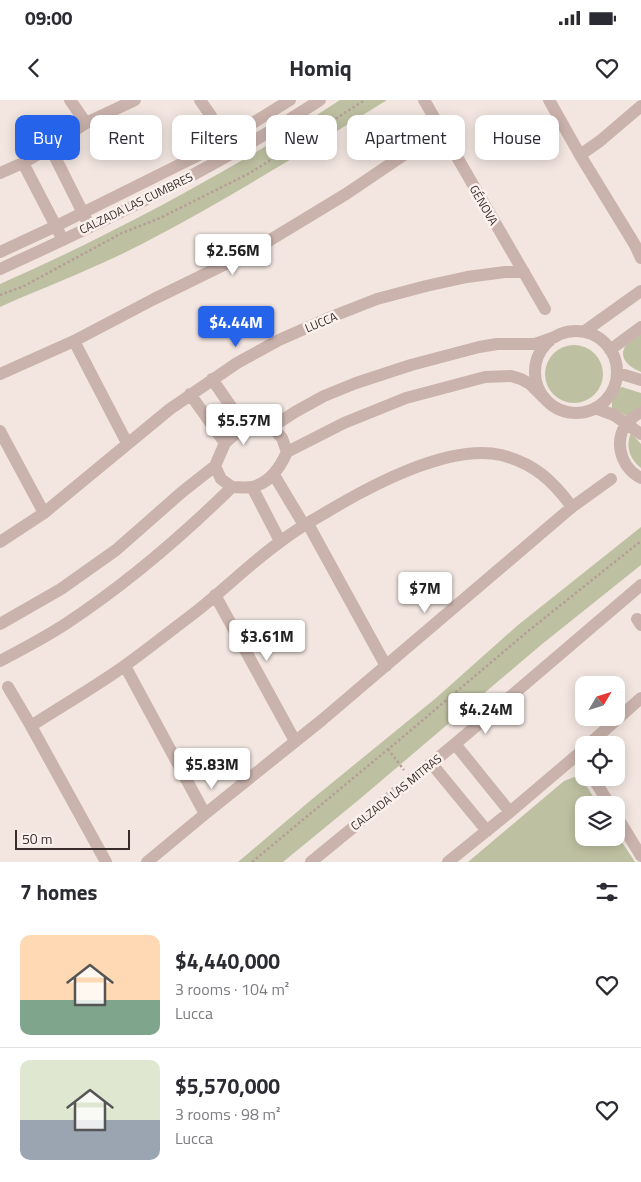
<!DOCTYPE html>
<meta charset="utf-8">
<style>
:root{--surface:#fff;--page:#f2f2f3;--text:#2b2b33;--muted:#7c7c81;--line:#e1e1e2;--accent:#2563eb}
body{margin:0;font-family:"Titillium Web",sans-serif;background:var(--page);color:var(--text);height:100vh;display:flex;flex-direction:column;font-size:19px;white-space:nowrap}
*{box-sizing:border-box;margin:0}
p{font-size:16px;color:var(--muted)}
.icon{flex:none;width:28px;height:28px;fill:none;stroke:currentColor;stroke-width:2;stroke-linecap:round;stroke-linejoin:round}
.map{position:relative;height:762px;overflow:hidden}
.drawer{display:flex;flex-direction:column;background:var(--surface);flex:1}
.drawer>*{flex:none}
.guide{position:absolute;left:15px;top:15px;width:611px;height:45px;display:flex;gap:10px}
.needle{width:32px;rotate:52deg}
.fabs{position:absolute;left:575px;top:576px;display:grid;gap:10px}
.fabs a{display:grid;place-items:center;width:50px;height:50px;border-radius:10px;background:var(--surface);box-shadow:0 2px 12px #0003;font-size:25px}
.scale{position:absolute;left:15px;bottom:12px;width:115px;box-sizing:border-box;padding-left:5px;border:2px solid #392c2b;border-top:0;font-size:14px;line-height:18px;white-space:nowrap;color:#392c2b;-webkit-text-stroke:4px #faf1ed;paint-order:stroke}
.price{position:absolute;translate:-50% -42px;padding:0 11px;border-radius:5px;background:#fff;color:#222;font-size:16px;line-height:32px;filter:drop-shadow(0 1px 2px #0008)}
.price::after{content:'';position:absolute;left:50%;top:30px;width:15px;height:11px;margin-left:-8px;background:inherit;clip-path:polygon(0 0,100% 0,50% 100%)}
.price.on{background:var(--accent);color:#fff}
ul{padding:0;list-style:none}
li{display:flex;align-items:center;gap:15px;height:125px;padding:0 20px}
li+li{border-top:1px solid var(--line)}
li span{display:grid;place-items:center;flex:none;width:140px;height:100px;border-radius:10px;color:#555}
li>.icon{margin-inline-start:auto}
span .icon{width:60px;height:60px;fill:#fffc;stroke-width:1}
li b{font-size:21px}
h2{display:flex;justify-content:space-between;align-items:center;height:60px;padding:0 20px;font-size:21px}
.pill{padding:0 18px;border-radius:10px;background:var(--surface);box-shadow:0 2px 12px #0003;font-size:18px;line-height:45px}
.pill.on{background:var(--accent);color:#fff}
.status{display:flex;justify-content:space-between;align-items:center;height:35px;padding:0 25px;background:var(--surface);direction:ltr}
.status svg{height:14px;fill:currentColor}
header{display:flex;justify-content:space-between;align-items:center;height:65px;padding:0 20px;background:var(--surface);font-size:22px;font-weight:700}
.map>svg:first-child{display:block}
</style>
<div class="status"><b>09:00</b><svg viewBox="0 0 49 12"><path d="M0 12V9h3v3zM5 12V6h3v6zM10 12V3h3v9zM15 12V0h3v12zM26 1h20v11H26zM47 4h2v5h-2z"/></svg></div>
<header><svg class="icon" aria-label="back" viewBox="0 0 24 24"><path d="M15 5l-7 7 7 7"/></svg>Homiq<svg class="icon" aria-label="heart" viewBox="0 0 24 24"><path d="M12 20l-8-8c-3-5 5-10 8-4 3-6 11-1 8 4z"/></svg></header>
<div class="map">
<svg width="641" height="762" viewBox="0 0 641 762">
<rect width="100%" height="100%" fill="#f3e6e1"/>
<!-- green -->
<path fill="#bec1a1" d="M340 0H387C307 50 226 100 142 144 96 168 47 186 0 207V184C118 132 232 70 340 0Z
M641 230V272C630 268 617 258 626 245 630 239 636 235 641 230Z
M545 274a29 29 0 1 1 58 0a29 29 0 1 1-58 0Z
M622 287 641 293V308L627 316 612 308C612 299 612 292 622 287Z
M631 333 641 344V368C630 359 625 347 631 333Z
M641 427V465L541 545 361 698 283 762H238L311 700 436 598 518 525Z
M574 677C586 680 592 696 598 705H584V738H616V733L635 762H468L564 681Z"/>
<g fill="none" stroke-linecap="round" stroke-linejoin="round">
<!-- path -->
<path stroke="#b79d97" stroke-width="2.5" stroke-dasharray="2.5 2.5" stroke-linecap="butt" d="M0 195 24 186 122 133 160 118 250 73 365 0
M455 593 471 613
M388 649 404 670
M252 762 404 636 527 532 641 441"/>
<!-- minor -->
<path stroke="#cbb3ad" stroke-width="12" d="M70 0 86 23
M200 0 211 16
M424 0 545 209
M549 0 580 55 635 145 641 158
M50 47 90 127
M580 55 600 41 641 6
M23 63 63 140
M0 73 23 63 50 47 86 23 135 0
M585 231 641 191
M535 272a41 41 0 1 1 82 0a41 41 0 1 1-82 0Z
M74 241 127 343
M610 250 641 227
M618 273 641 280
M0 274 74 241 154 199 252 151 346 94 417 46 442 33
M212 279 247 330
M190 294 225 343
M595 308 614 315 641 334
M641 312C638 314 634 316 631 319 612 336 619 367 641 378
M272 327 282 338 287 352
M0 331 44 413
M215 366 221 379 232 387
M274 375 304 425
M252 387 280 441
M308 424 386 566
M0 442 44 413 170 309 237 263 279 240 331 217 377 199 426 186 467 177 505 172H524
M215 495 295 641
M637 519 641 525
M0 524 61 489 116 450 182 392 215 366 225 343 235 334 260 326 272 327 295 312 324 296 356 283 411 265 479 247 497 244H535L555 237
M0 561C23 549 46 537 67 523 126 484 181 437 232 387 238 387 246 388 252 387 270 383 280 368 287 352L344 323 406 298 485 277 511 276 521 279 530 284 544 298
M125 566 205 714
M8 587 31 626 106 762
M31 626C62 606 93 588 123 567 147 550 169 532 193 514 223 491 249 464 280 442 294 431 309 422 325 413 368 387 449 343 501 355 534 363 553 381 572 407
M455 644 510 712
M588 645 641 598
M431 663 487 731
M593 678 610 705
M616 715 641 756
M147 762 205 714 322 620 572 407 611 379
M448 762 510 712 584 649"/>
<!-- tertiary -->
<path stroke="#cbb3ad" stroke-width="12" d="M0 152 56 126 209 50 290 0
M0 169C110 119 219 66 320 0
M311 762 455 644 641 485"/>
</g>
<g text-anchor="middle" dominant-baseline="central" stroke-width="5" stroke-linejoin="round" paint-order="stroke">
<!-- street labels -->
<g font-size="12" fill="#392c2b" stroke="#faf1ed">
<text transform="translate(136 103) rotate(-26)">CALZADA LAS CUMBRES</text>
<text transform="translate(484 105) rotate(60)">GÉNOVA</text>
<text transform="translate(321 222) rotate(-23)">LUCCA</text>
<text transform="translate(396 692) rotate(-39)">CALZADA LAS MITRAS</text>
</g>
</g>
</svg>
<div class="fabs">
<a><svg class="needle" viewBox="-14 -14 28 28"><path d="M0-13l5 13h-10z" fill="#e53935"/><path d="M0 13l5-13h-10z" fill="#7c7c81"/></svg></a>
<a><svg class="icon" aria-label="locate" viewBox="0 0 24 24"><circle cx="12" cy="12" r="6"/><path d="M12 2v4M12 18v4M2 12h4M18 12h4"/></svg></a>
<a><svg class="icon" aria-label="layers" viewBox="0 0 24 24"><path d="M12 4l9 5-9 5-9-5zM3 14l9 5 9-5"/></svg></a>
</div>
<div class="scale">50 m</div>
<b class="price" style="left:233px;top:176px">$2.56M</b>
<b class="price on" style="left:236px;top:248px">$4.44M</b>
<b class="price" style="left:244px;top:346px">$5.57M</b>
<b class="price" style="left:425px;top:514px">$7M</b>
<b class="price" style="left:267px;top:562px">$3.61M</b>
<b class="price" style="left:486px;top:635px">$4.24M</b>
<b class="price" style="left:212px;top:690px">$5.83M</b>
<div class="guide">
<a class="pill on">Buy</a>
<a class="pill">Rent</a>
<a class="pill">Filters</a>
<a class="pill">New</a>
<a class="pill">Apartment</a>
<a class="pill">House</a>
</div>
</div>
<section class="drawer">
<h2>7 homes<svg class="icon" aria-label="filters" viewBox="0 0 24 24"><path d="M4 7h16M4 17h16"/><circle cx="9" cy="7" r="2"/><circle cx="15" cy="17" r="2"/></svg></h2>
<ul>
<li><span style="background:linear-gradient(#ffd9b3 65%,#7fa58c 0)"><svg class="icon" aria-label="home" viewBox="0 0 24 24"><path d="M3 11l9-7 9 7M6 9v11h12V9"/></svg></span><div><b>$4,440,000</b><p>3 rooms · 104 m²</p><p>Lucca</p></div><svg class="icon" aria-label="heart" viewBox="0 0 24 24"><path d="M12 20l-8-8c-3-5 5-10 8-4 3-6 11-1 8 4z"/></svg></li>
<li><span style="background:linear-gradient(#dfe7d0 60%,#9aa5b1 0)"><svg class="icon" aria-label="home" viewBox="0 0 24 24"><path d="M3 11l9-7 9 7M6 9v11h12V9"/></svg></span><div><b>$5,570,000</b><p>3 rooms · 98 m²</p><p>Lucca</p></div><svg class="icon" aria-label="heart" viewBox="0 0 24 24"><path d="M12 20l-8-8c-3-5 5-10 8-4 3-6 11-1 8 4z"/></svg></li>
</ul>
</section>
